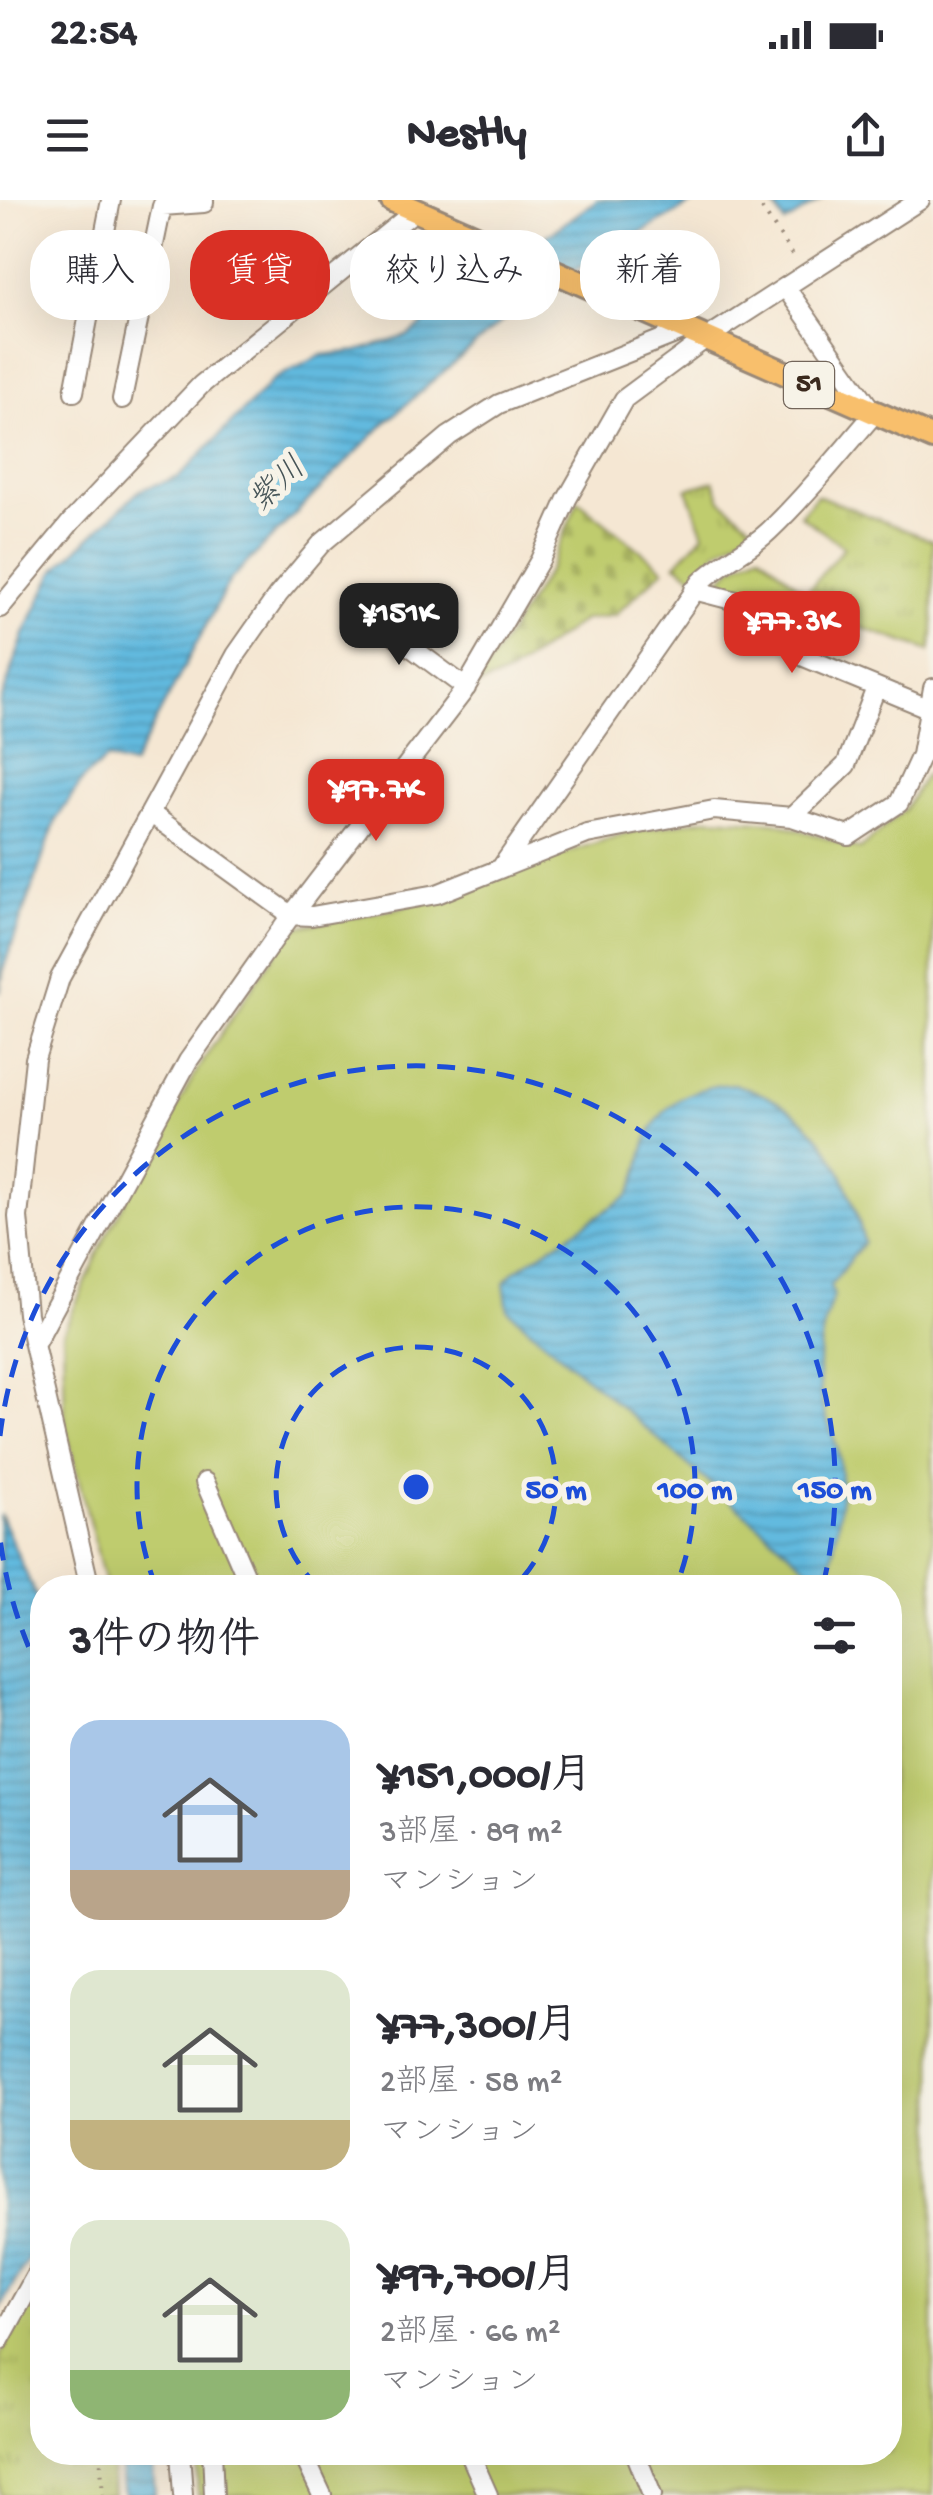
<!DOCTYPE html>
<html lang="ja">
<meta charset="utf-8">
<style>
:root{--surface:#fff;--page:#f2f2f3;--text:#2b2b33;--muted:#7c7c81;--accent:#d93025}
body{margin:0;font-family:"Gochi Hand","Klee One",sans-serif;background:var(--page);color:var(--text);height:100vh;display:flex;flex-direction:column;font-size:38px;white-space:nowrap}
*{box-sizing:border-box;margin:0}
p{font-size:32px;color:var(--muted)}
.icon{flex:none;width:55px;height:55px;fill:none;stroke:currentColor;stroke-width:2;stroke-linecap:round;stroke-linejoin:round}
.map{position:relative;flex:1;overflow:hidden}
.drawer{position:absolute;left:30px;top:1375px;width:872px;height:890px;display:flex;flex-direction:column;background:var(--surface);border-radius:40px;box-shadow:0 10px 40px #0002}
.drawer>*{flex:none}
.top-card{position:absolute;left:30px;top:30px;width:875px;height:90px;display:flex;gap:20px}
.price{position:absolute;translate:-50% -85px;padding:0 22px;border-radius:20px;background:var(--accent);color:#fff;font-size:32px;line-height:65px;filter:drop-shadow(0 2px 5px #0008)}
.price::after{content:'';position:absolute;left:50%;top:60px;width:30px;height:22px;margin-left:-15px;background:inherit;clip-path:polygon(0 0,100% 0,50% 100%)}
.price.selected{background:#222;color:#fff}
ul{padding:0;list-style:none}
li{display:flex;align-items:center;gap:30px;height:250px;padding:0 40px}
li span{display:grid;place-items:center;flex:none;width:280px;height:200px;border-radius:30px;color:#555}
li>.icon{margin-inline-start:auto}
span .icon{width:120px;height:120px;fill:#fffc;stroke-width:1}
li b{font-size:42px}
h2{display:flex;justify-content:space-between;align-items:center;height:120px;padding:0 40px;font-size:42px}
.pill{padding:0 35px;border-radius:40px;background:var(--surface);box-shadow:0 10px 40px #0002;font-size:35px;line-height:90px}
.pill.selected{background:var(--accent);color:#fff}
.status{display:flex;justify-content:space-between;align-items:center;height:70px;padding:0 50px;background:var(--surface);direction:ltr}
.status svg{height:28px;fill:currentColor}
header{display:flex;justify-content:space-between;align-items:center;height:130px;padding:0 40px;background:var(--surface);font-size:45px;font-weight:800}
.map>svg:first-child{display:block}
</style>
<div class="status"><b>22:54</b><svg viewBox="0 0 49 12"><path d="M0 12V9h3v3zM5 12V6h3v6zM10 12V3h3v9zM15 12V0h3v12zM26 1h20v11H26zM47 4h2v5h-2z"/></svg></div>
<header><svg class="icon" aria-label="menu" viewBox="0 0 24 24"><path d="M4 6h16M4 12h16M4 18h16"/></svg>Nestly<svg class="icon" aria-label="share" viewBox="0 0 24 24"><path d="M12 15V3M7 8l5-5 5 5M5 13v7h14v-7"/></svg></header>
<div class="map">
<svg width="933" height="2295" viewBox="0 0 933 2295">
<defs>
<pattern id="cemetery-stones" width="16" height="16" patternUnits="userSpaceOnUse" patternTransform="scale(2.5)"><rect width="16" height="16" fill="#bfcc6e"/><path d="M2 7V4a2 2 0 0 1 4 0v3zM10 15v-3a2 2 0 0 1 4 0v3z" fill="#a5af5f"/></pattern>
<pattern id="park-tufts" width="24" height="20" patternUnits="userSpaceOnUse" patternTransform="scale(2.5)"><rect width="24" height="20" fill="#bfcc6e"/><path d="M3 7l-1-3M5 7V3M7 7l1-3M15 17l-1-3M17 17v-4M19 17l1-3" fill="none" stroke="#a5af5f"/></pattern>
<pattern id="water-rules" width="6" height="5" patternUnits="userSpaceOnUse" patternTransform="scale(2.5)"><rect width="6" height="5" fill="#62badf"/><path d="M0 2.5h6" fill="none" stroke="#5297b4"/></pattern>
</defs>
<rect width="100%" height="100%" fill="#f7f3e8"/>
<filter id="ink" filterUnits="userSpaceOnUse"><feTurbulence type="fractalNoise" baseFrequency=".01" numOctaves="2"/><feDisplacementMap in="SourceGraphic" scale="20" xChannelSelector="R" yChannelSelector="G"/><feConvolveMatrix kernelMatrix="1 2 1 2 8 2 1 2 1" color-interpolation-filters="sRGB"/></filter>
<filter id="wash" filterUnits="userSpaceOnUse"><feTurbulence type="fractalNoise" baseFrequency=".0048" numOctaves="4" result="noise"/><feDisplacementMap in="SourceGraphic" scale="40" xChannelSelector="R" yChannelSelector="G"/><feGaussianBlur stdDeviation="2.25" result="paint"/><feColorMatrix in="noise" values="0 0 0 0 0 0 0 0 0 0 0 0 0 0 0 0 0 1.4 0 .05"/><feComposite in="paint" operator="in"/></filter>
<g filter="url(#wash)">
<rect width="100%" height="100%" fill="#f5e7d3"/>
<!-- cemetery -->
<path fill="url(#cemetery-stones)" stroke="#7d7b46" stroke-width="2.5" d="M578 301 664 369 615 415 583 420 508 474 475 487 550 368Z"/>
<!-- park -->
<path fill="url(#park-tufts)" stroke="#7d7b46" stroke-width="2.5" d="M714 281 721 300 755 328 717 351 694 377 676 364 704 334 687 289Z
M817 295 933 341V433L930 451 818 413 720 388 717 382 733 367 760 353 806 393 844 347 800 315Z
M42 2078V2252L110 2253 113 2295H0V2156Z"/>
<!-- pitch -->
<path fill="#bfcc6e" stroke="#7d7b46" stroke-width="2.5" d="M925 575 933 578V2295H198L196 2253 890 2252V1388L106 1387 65 1226 63 1133 106 1036 200 865 286 737 298 727 398 708 629 632 710 618 775 622 860 649 905 609Z"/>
<!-- water -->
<path fill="url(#water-rules)" stroke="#4e727e" stroke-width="2.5" d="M597 0H698L532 95 386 222 230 380 132 566 107 559 84 578 56 620 4 767 0 793V504L24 434 55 370 140 290 179 277 274 179 322 155 358 151 407 136Z
M770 0H821L785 23Z
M733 884C815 906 846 963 864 1042L830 1086 834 1095C819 1130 815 1171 823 1208 827 1223 835 1237 838 1252 846 1294 836 1334 829 1374L820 1378 508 1110 504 1083 515 1071 628 996C639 978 640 962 646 943 660 903 693 886 733 884Z
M0 1314 42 1410V2036L0 2108Z
M119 2253H152L155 2295H124Z"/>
</g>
<g filter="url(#ink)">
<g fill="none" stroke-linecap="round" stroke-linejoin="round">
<!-- minor casing -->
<g stroke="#988878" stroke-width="22">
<path id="minor" d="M74 192 111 0
M122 199 162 6 204 3V0
M694 390 809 420 804 457 930 509
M0 408 71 322 201 185 416 10
M361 410 466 488
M150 613 291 715 312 716 437 694 587 634 714 610 792 617 849 636 899 603 921 555 933 488
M792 617 846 565 876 488
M503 665 701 382C723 361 748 351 769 331 807 295 840 253 874 214L786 88
M36 1142 188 861 287 721 463 492 540 360 567 299 624 199 705 139 920 0
M205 1282 251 1388
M90 1388 27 1114 18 1017 35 859 60 778 236 455 278 395 321 344 449 236 499 204 685 130
M0 2140 42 2064
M180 2252 183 2295
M212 2252 214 2295
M302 2252 322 2295
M469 2252 488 2295
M635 2252 652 2295"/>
</g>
<!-- major casing -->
<g stroke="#988878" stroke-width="28">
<path id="major" d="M392 0 933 238"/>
</g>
<!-- path -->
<path stroke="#988878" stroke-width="4" stroke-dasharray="2.5 8" stroke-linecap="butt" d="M756 0 795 58
M100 2252 103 2295"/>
<!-- minor -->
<use href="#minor" stroke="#fff" stroke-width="18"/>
<!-- major -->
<use href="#major" stroke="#f8bf6c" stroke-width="22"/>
</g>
</g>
<!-- distance rings -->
<g fill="none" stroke="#1d4ed8" stroke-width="5" stroke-dasharray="18 12">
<path d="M318 1387A140 140 0 1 1 514 1387"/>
<path d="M156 1387A279 279 0 1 1 676 1387"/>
<path d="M41 1474A419 419 0 0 1 0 1338M0 1236A419 419 0 1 1 823 1385"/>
</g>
<g text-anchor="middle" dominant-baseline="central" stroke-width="10" stroke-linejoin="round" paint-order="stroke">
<!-- shield labels -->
<rect fill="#f7f3e8" stroke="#73665b" stroke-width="2.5" x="784" y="162" width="50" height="46" rx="8"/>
<g font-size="28" font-weight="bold" fill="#3b2a1e">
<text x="809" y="185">51</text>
</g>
<!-- water labels -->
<g font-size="32" font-style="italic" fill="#475558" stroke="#f7f3e8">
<text transform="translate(279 286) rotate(-43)">紫川</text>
</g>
</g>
<circle cx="416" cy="1287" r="15" fill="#1d4ed8" stroke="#f7f3e8" stroke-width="5"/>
<g font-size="30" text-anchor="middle" font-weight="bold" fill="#1d4ed8" stroke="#f7f3e8" stroke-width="10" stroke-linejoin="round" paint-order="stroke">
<text x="556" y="1298">50 m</text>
<text x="695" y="1298">100 m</text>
<text x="835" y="1298">150 m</text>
</g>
</svg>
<b class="price selected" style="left:399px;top:468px">¥151K</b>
<b class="price" style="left:792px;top:476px">¥77.3K</b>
<b class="price" style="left:376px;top:644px">¥97.7K</b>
<div class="top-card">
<a class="pill">購入</a>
<a class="pill selected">賃貸</a>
<a class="pill">絞り込み</a>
<a class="pill">新着</a>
</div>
<section class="drawer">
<h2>3件の物件<svg class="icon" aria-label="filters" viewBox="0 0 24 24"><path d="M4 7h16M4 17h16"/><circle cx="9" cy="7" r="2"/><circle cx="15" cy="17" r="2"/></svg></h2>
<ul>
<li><span style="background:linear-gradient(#a9c7e8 75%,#b9a48a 0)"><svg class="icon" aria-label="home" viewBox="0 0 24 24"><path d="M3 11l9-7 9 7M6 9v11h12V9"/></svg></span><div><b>¥151,000/月</b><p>3部屋 · 89 m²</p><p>マンション</p></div></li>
<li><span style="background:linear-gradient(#dfe7d0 75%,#c2b280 0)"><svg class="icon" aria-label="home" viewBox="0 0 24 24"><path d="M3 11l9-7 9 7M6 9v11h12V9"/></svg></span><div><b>¥77,300/月</b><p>2部屋 · 58 m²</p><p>マンション</p></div></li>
<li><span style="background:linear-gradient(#dfe7d0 75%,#8fb573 0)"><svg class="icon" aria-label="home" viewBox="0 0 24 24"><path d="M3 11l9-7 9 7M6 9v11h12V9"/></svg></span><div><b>¥97,700/月</b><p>2部屋 · 66 m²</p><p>マンション</p></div></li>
</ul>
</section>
</div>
